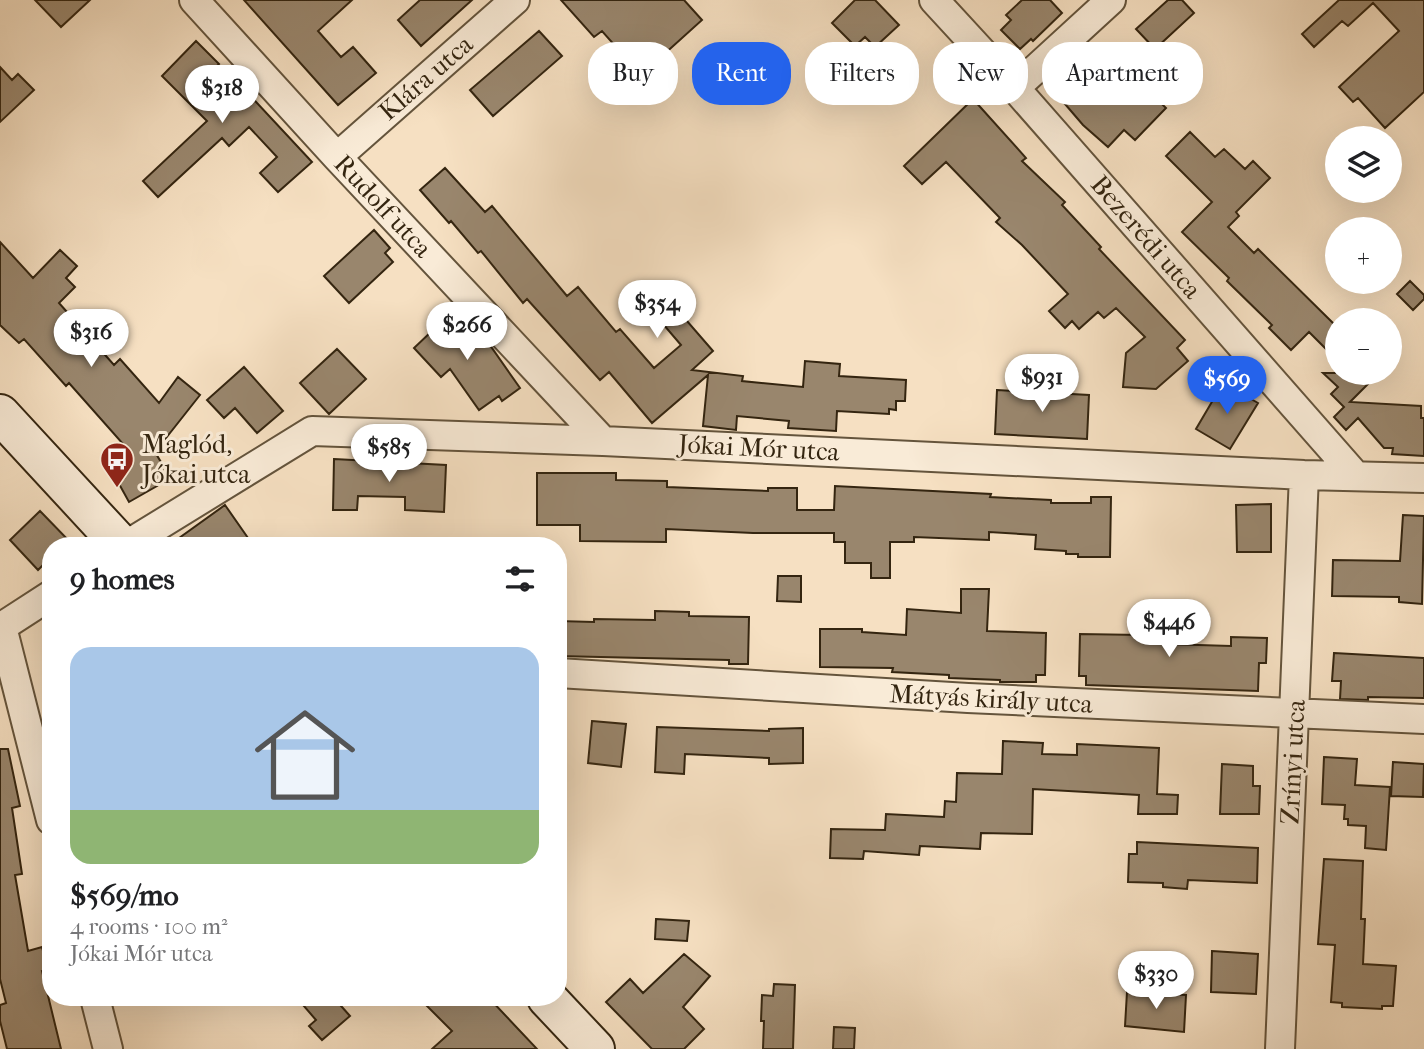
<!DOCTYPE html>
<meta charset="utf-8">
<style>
:root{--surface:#fff;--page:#f2f2f2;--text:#202124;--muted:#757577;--accent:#2563eb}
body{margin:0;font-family:"IM FELL French Canon",serif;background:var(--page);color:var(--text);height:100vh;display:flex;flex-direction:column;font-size:26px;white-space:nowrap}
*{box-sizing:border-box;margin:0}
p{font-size:23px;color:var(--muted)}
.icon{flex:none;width:38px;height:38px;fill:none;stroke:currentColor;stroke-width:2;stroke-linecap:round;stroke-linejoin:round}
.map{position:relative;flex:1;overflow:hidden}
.drawer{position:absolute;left:42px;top:537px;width:525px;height:469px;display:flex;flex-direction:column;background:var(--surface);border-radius:28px;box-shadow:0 7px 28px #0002}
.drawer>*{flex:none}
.banner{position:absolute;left:588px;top:42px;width:665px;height:63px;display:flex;gap:14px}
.tools{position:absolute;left:1325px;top:126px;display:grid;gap:14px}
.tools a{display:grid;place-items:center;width:77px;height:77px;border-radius:50%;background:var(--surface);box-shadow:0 7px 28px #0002;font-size:35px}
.price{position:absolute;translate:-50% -60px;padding:0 16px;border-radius:24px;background:#fff;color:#222;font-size:23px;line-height:46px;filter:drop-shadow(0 2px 4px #0008)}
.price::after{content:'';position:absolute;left:50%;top:42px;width:21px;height:16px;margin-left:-10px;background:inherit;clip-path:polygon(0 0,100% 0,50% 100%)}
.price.current{background:var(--accent);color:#fff}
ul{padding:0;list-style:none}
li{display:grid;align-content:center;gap:14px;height:371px;padding:0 28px}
li span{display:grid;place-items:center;height:217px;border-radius:21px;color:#555}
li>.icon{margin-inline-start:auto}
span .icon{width:126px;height:126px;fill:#fffc;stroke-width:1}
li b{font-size:30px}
h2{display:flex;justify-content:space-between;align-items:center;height:84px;padding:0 28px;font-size:30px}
.tag{padding:0 24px;border-radius:28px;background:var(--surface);box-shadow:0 7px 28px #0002;font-size:24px;line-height:63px}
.tag.current{background:var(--accent);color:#fff}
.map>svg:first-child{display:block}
</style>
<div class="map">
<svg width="1424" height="1049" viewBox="0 0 1424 1049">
<rect width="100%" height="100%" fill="#f6e0c2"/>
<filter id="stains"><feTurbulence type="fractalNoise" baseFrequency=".00286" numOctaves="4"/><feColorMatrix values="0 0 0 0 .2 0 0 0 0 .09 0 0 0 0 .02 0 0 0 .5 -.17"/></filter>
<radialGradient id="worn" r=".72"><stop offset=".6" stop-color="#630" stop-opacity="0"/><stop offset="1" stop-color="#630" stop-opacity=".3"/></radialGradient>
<!-- building -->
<path fill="#99866d" stroke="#342510" stroke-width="2" d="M35 0H90L61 27Z
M244 0H352L318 31 341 57 353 47 376 73 338 105Z
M420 0H472L421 46 398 20Z
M561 0H684L702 20 641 75 602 31 594 37Z
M855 0H875L899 25 875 47 865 37 855 46 832 23Z
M1022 0H1050L1062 13 1033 41 1031 39 1020 49 1001 30 1011 20 1006 15Z
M1168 0H1182L1194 13 1155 49 1136 29Z
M1339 0H1424V92L1385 128 1358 98 1353 102 1339 87 1399 31 1373 3 1348 26 1342 21 1314 47 1302 34Z
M539 31 562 56 493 116 470 90Z
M196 41 219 64 208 75 232 99 243 88 312 162 278 192 260 173 277 157 249 127 229 146 222 138 158 197 143 181 207 121 162 76Z
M0 67 12 80 18 74 34 90 0 122Z
M1125 68 1166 108 1135 140 1124 130 1108 147 1083 125 1059 97 1089 71 1105 89Z
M973 99 1026 158 1022 161 1065 202 1062 205 1101 247 1099 249 1185 340 1177 348 1188 361 1156 389 1123 387 1126 353 1145 337 1116 308 1104 318 1098 312 1079 329 1072 321 1065 328 1049 311 1068 294 1022 245 996 222 1000 218 946 162 922 184 904 166Z
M1190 132 1215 157 1224 149 1245 169 1253 161 1270 178 1236 212 1239 216 1228 227 1254 253 1258 249 1337 327V360L1309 332 1291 350 1269 328 1272 325 1227 281 1229 278 1182 232 1212 202 1166 156Z
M445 168 485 212 492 206 567 296 578 287 616 332 620 329 654 368 681 345 645 303 666 286 686 309 680 313 713 351 692 370 743 376 742 381 803 387 805 361 840 364 839 376 906 380 905 401H896V410L889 409V414L837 411 836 431 788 428 789 421 737 416 736 430 703 426 708 375 652 423 609 372 600 380 527 299 523 303 481 251 478 253 451 221 449 223 420 190Z
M374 230 390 248 385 253 393 262 349 303 324 276Z
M0 242 33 278 60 250 77 266 66 278 75 287 59 303 114 365 120 359 159 403 178 377 200 395 155 452 168 474 154 482 157 486 129 502 118 482 124 478 110 454 124 445 69 383 66 386 24 339 19 343 0 325Z
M1410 281 1424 295V299L1413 310 1397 294Z
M451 313 478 340 482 336 487 341 520 388 502 401 499 396 479 410 450 369 441 377 414 348Z
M337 349 366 379 329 414 300 383Z
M244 367 283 411 257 433 235 408 224 418 207 400Z
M1323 373H1379L1350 402 1421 406V418H1424V456L1392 454 1393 448H1384L1358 418 1346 430 1334 417 1344 407 1331 394 1338 387Z
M1223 383 1258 403 1230 449 1196 429Z
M997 390 1089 395 1087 439 995 434Z
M334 459 446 465 444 512 405 510V497L358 496 357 510H333Z
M537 473H616V480L667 481V487L768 491V488H797V510H834L835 486 991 494 990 497 1051 500V503H1091V497H1111L1110 557H1078V554H1066V551L1035 549 1036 535 989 532V540L914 537V542H890V578H871V563H845V542H834V533H753L666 529V542L580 541V525H537Z
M1271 504V552H1237L1236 505Z
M225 505 248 538 237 546H168Z
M40 511 74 546H51V557L38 570 10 540Z
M1403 515 1424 516 1422 604 1399 602V597L1332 596 1333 560 1400 561Z
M778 576H801V602L777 601Z
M961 589H989L987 631 1046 633 1045 675H1036V682H1000V680L949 678V675L892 672 893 668 820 667V629H862V632L906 635 907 609 961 613Z
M1141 603H1166L1165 644 1231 646V637L1267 638 1266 663H1259L1258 691 1086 685V676H1079L1080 634 1141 635Z
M655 611 689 612V616L749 617 748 664H729V660L558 656V621L594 622V619L655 620Z
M1334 653 1424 658V698L1368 697V700L1340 699 1341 681H1332Z
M592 721 626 724 621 767 588 763Z
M657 727 769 731V729L803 728V763L769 764V758L685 754 684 774 655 772Z
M1003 741 1043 743 1042 754 1077 755V744L1159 748 1157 794 1178 795 1177 814H1138L1139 795 1033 789 1032 834 981 833 980 849 920 846 919 855 864 851 863 859 830 858 831 829 885 830 886 814 944 817 945 801 956 802 957 773 1002 774Z
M0 749H8L20 806 12 808 22 874 15 875 28 951 42 947 48 970 42 971 61 1049H7L0 1021V1005L6 1003 0 979Z
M1324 757 1357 759 1355 785 1390 787 1386 850 1365 848 1366 826 1348 825V819H1344L1345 805 1322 804Z
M1393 762 1424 764 1423 797 1391 796Z
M1222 764 1253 766V786H1260L1259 814H1220Z
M1137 842 1258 848 1257 883 1188 880 1187 889 1163 887V883L1128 882 1129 854H1137Z
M1324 859 1363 861 1361 919H1365L1363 964 1396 966 1393 1006H1382V1009L1342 1007V1003L1331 1002 1335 945 1318 944Z
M656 919 689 921 687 941 655 939Z
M1212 951 1258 954 1256 994 1211 992Z
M684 954 710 976 683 1007 704 1029 684 1049H652L606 1002 630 979 643 993Z
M774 984 795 985 793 1049H763L764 1021H761L762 995 773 996Z
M1127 992 1186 995 1184 1032 1125 1026Z
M297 998H334L350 1016 322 1040 309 1026 316 1020Z
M419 998H489L537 1049H432L452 1031Z
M834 1027 855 1028 854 1049H833Z"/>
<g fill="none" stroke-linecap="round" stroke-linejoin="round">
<!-- street casing -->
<g stroke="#64543c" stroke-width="32">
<path id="street" d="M194 0 337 157 603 441
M934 0 1015 88 1355 475
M1015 88 1111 0
M337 157 515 0
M125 546 312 431 603 441 1304 475 1424 478
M2 627 51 820
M0 628 51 595
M558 673 968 698 1424 719
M95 998 108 1049
M1280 1049 1304 475"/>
</g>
<!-- secondary casing -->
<g stroke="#342510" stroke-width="42">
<path id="secondary" d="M0 414 122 546
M547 998 595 1049"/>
</g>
<!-- street -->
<use href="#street" stroke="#f9ebd7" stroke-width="28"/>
<!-- secondary -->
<use href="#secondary" stroke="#f9ebd7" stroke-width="38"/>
</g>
<!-- icons -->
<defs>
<g id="bus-pin" transform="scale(1.75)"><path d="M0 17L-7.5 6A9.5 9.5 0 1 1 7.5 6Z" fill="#8f2418" stroke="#f9ebd7"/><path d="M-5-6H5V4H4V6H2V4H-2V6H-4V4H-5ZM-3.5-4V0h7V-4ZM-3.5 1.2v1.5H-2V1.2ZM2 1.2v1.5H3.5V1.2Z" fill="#fff"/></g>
</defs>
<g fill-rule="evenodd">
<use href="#bus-pin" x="117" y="459"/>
</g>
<g text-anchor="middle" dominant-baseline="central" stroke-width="6" stroke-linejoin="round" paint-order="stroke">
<!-- street labels -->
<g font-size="26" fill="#342510" stroke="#f9ebd7">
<text transform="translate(426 78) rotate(-41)">Klára utca</text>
<text transform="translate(383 206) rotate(47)">Rudolf utca</text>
<text transform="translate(1146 237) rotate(49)">Bezerédi utca</text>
<text transform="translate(759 448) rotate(3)">Jókai Mór utca</text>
<text transform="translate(991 699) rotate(3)">Mátyás király utca</text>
<text transform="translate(1293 762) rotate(-87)">Zrínyi utca</text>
</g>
<!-- poi labels -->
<g font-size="26" fill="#342510" stroke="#f9ebd7" text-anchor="start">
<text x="142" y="444">Maglód,<tspan x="142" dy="30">Jókai utca</tspan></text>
</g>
</g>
<rect width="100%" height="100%" filter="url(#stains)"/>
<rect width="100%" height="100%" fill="url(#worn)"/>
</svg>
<div class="tools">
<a><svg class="icon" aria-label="layers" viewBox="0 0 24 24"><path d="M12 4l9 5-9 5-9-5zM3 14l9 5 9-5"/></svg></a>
<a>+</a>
<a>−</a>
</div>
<b class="price" style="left:222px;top:125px">$318</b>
<b class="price" style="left:657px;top:340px">$354</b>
<b class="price" style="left:467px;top:362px">$266</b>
<b class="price" style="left:91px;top:369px">$316</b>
<b class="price" style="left:1042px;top:414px">$931</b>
<b class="price current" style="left:1227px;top:416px">$569</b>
<b class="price" style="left:389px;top:484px">$585</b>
<b class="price" style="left:1169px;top:659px">$446</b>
<b class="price" style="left:1156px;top:1011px">$330</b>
<div class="banner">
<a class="tag">Buy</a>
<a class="tag current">Rent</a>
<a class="tag">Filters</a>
<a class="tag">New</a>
<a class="tag">Apartment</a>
</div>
<section class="drawer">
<h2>9 homes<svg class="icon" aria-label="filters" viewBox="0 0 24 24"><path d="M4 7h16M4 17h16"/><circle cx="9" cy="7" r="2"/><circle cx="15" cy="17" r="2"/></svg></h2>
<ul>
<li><span style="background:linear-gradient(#a9c7e8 75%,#8fb573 0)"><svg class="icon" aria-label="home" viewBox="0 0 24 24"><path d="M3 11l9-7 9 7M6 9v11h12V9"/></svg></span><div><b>$569/mo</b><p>4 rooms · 100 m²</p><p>Jókai Mór utca</p></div></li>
</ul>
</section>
</div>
